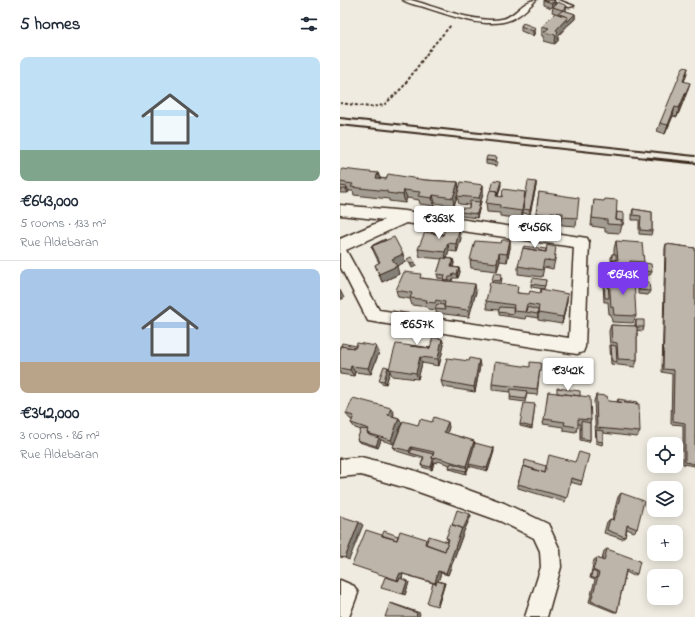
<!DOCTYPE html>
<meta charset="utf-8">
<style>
:root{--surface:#fff;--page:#f6f6f7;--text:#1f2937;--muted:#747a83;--line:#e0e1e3;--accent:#7c3aed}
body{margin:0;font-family:"Indie Flower",sans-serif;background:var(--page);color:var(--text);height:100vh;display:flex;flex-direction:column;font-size:15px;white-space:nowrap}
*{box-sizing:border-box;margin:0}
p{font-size:13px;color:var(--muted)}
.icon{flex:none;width:22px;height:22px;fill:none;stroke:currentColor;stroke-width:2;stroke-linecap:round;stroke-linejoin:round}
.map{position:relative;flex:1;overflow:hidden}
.sheet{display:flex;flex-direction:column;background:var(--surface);width:340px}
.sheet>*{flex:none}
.tools{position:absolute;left:307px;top:437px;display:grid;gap:8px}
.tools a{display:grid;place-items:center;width:36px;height:36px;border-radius:8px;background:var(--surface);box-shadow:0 2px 10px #0003;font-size:20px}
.price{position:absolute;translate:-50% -34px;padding:0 9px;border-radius:4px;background:#fff;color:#222;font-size:13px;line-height:26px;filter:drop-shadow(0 1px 2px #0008)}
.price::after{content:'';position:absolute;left:50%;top:24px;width:12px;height:9px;margin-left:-6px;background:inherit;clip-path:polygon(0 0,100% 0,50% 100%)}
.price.current{background:var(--accent);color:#fff}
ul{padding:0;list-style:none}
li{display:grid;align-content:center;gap:8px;height:212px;padding:0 20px}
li+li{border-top:1px solid var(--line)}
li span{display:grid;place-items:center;height:124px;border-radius:8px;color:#555}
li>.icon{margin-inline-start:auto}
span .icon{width:72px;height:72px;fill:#fffc;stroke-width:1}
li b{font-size:17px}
h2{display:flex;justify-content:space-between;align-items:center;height:48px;padding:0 20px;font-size:17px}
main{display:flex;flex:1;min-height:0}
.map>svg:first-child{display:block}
</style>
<main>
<section class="sheet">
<h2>5 homes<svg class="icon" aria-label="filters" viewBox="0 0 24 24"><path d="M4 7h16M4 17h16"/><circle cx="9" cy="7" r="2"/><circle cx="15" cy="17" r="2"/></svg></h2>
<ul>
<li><span style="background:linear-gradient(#bfe0f5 75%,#7fa58c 0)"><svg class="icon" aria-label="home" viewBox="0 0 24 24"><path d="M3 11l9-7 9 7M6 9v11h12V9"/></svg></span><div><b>€643,000</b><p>5 rooms · 133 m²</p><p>Rue Aldebaran</p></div></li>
<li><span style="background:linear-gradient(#a9c7e8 75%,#b9a48a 0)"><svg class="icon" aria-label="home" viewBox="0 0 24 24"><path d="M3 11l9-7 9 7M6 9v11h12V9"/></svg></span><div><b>€342,000</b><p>3 rooms · 86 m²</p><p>Rue Aldebaran</p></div></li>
</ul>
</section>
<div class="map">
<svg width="355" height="617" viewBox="0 0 355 617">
<rect width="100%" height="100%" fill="#efebe0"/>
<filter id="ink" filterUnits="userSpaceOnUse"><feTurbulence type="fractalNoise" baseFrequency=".025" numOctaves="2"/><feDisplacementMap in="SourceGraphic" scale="8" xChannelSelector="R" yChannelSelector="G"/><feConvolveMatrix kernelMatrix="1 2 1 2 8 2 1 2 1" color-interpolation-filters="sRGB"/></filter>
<g filter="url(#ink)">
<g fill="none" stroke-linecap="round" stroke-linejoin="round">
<!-- lane casing -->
<g stroke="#3b2a1e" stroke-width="3">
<path id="lane" d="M63 0H71C96 7 137 24 162 19 175 17 183 0 196 0 187 9 176 20 163 22 139 27 106 14 84 7 77 5 69 4 63 0Z
M210 0H218L234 6 229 7Z"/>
</g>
<!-- street casing -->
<g stroke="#3b2a1e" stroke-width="3">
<path id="street" d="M0 205 65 211 247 238 249 242 245 347 243 352 237 354 28 321 0 266V239L44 220 0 215ZM66 223 234 247 229 338 39 310 6 250Z
M21 457 73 470 164 503 208 524 220 550 221 567 207 617H185L201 567 200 551 194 538 160 521 73 490 21 475 0 477V459Z
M0 580 14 586 18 593 9 617H0Z"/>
</g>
<!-- path -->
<path stroke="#3b2a1e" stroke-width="2" stroke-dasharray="3 2" stroke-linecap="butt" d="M0 103 30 107 44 105 63 87 91 48 111 25"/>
<!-- lane -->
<use href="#lane" fill="#f7f3e8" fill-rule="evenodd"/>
<!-- street -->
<use href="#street" fill="#f7f3e8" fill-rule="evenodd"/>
<!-- rail-far1 -->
<path stroke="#3b2a1e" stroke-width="2" d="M0 118 355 156
M0 125 316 159"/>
<!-- rail -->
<path stroke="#3b2a1e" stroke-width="3" d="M306 158 355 163"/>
</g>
<!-- wall -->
<path fill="#a39c92" stroke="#3b2a1e" d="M203 0 215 1 214 5 211 8 203 5Z
M213 7 226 10V11L235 14V19L227 26 218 36V41L215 44 204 41V36L202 35V26L215 13 212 12Z
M183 23 195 32 193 36 181 31V26Z
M348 68 344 81 347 92 337 117 333 116 325 134 317 131 320 123Z
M146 160 158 162 157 166 146 164Z
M0 172 38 173 40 178 46 179 85 180 118 182 119 190 114 206 95 203 94 206 80 204 79 200 67 198 65 203 49 201V199L14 195 13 191H9L8 193H0Z
M196 182V186L190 214 183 213V212L182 219 160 216V213L147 212 146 203 151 190 161 185 158 197 185 198Z
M143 185V193L137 218 121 216V212L129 208V205L119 204 117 196Z
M199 192 237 218 236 226 222 225V224L195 221 196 213Z
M254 200 284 221 283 225H282L280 233 265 232V228L251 226Z
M293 209 312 212V231L311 235 299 234V220H292V213Z
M121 238 117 252 109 251 107 258 113 259 114 263 113 267 119 268 120 272 118 278H113L112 281H109L136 292 129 317 96 313V310L88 309 87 307 72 305 70 299 58 297 56 290 82 278 104 281V279L98 278 97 274 102 259 80 257 78 249Z
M46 240 63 254 65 262 56 266 59 274 42 282 35 265 39 263 31 246Z
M170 240V248L167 262 160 261 157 271 131 268 130 260 161 243Z
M276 241 304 262 301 269H290L288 274 272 273 271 258 272 254H274V249Z
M326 244 355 248V466L343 464V425L331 424 332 374 322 372 325 248Z
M216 255 213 269 204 267 202 277 178 274V266Z
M304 263 312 272 310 275H303V267Z
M269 277 296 316 293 323 272 322 271 314H269L268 302H264L263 284 264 280 268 281Z
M162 278 161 284 178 293 227 301 222 324 198 320V313V318L186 316 185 319 159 315V310L147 309 146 301 152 282V280Z
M206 280 204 289 191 287V284Z
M299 282 310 291 308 295 298 294V286Z
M296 320 304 327 303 331 297 330V360L295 367 271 364 269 331 271 325 295 326V323Z
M102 339 104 345 99 366 82 363 78 379 52 376 50 371 46 384 41 383 39 380 48 367 49 368 90 348Z
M0 346 39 352 31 374 15 372 14 376 0 374Z
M140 366 135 392 103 387 101 381Z
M200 369 197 395 187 394 185 402 170 400 171 392 152 390V384Z
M256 395 268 401 277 402 278 399 300 432 297 437 263 433V442L262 445 256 443 254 401Z
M240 396 251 420 250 423V440L249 442 240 440V424H238L236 432 223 430V427L203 424 204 419Z
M195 404 192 429 180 426V424Z
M51 408 54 414 53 416 59 418 62 423 54 444 41 440 38 448 19 442 17 440 21 430 15 428 11 423 13 420 10 419 6 414Z
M78 425 109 427 107 433 134 441 135 443 154 451 148 471 129 466 126 474 110 469 109 467 110 465 98 461 97 463 94 462 92 470 82 467 81 465 83 459 57 451 53 447Z
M183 466 242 481 241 485 230 482 225 502 178 488V484Z
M281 493 297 529 294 532 287 529 285 537 282 539 264 533 267 522 270 519 272 520 278 497Z
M130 514 131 516 124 531 108 575 101 573 98 581 105 583 98 606 93 583 63 574 62 579 69 582 65 595 42 536H58L108 542V541L106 538 112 525Z
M267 549 297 574 294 576 286 572 277 612H274L249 602 255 580 250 578 254 560 257 558 262 560 264 551Z"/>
<!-- shaded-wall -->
<path fill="#847f77" stroke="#3b2a1e" d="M215 1 214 5 211 8 212 3Z
M227 6 226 10 221 15 222 10Z
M235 14V19L227 26 218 36V41L215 44 216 30 228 17Z
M196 28 195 32 193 36V31Z
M348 68 346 77 340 90 343 81Z
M350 83 347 92 337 117 339 108Z
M335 107 333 116 325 134 328 125Z
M38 173 41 181 36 178Z
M161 181V185L157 199 156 196 157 191Z
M118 182 119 190 114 206 113 198Z
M196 182V186L190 214V210Z
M143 185V193L137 218V214L140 202 139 198Z
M7 187 9 191 8 193 6 189Z
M64 190 67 198 65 203 63 195Z
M185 192V200L183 209 182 219V211Z
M93 195 95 203 94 206 92 198Z
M119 230 121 238 117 252 116 244Z
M170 240V248L167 262V254Z
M108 243 109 251 106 260 105 252Z
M159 253 160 261 157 271V263Z
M63 254 65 262 55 267 52 259Z
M113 259 114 263 112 271 111 267Z
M75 262 76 266 72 268 70 264Z
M57 266 59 274 42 282 39 274Z
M119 268 120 272 118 278 117 274Z
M135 284 136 292 129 317 128 310Z
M0 290 4 298 0 300Z
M228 294 227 301 222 324 223 317Z
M102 339 104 345 99 366 98 359Z
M36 346 39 352 31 374 28 368Z
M80 357 82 363 78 379 76 373Z
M139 360 140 366 135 392 134 387Z
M11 366 15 372 14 376 10 370Z
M48 367 50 370 49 369 50 371 46 384 44 381Z
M51 408 54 414 51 420 48 415Z
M59 418 62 423 54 444 51 440Z
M108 422 109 427 106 437 104 432Z
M39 438 41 440 38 448 36 446Z
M134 441 135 446 129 464V466L126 474V471L127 468 126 466Z
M71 447 73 451 70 453 69 451Z
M154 448V451L148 471 147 468Z
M93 460 94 462 92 470 91 467Z
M130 514 131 516 124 531 108 575 106 573 122 528Z
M19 522 23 525 9 560 5 558Z
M98 571 101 573 97 585 95 583Z
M60 573 63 574 61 582 57 580Z
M67 581 69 582 65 595 63 594Z
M104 583H105L98 606H97Z
M50 603 54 604 80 613 79 617H76Z"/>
<!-- building -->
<path fill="#bdb5aa" stroke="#3b2a1e" d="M203 0H213L215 1 212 3Z
M218 2 227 6 222 10 213 7Z
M223 10 235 14 227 22 228 17 218 14Z
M215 13 228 17 216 30 218 32 215 35 204 32 209 28 202 26Z
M183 23 196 28 193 31 181 26Z
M343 67 348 68 343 81 350 83 339 108 335 107 328 125 320 123Z
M147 156 157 157 156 161 146 160Z
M2 169 38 173 36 178 46 179 48 174 85 180 118 182 113 198 93 195 92 198 78 196 80 192 64 190 63 195 47 193V191L11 187 13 184 0 182V172Z
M154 180 161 181 157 195V191L151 190Z
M188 181 196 182 190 210 183 209Z
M121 182 143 185 139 198 117 196Z
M0 186 7 187 6 189H0Z
M163 189 185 192 182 211 160 208V205L146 203 150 190 157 191 156 196 162 197Z
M199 192 239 198 237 218 223 217V213L211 212 210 215 196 213Z
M265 199 277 200 276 220 282 221V225L267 224V220L252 218 254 200 264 201Z
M130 201 140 202 137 214 121 212 122 208H129Z
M293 209 312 212V231L300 230 301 216 293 215Z
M277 212 284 213V221L276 220Z
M210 215 222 217V220L210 219Z
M105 228 119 230 116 244 108 243 105 252 78 249 85 232 103 235Z
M91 232 103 234V235L91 233Z
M54 237 63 254 52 259 57 266 39 274 35 265 40 262 32 246Z
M45 239 46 240 32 246 33 250 31 246Z
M162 240H170L167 254 159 253 157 263 130 260 135 241 161 243Z
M276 241 302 243 304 262 290 261V267L274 266 273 260H278Z
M326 244 355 248V464L345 462V423L333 421 334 370 323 369Z
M207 245 216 247 214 261 204 260 202 270 178 266 183 248 206 252Z
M184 246 206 249V252L183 248Z
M272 254H276V260H273L272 264Z
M71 257 75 262 70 264 67 259Z
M102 258 113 259 111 267 119 268 117 274H113L112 277H109L108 281H104L105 275 97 274Z
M304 263 311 264 312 272 304 271Z
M64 272 81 274 80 278 135 284 128 310 104 307 105 302 96 300 95 303 86 302 87 300 70 298 72 293 56 290Z
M154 273 162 274 160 281 152 280Z
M269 277 294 279 296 316 274 315 273 307H271Z
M193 278 206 280 205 286 191 284Z
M264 280 268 281 269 298H265Z
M150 282 178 286 177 293 189 294 190 291 200 293 201 289 228 294 223 317 198 313 199 306 187 304 185 312 173 311 174 305 146 301Z
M299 282H309L310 291 299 290Z
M97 304 104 305V307L105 310 95 309Z
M160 307 174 308 173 314 158 312Z
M187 307 198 310V314L186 312Z
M296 320H304V327H296Z
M271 325 297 326V360L278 359 277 343 272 342Z
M93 337 102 339 98 359 80 357 76 373 49 369 56 344 90 348Z
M2 343 16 346 15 348 1 346Z
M17 343 36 346 28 368 11 366 10 370 0 368V346L15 348Z
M70 345 90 348 70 346Z
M271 345 276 346 277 362 272 361Z
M107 358 129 361 130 358 139 360 134 387 101 381Z
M155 362 190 367V362L201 363 197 389 152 384Z
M44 366 48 367 44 381 39 380Z
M217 388 240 391V396L217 393Z
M171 389 187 391 185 399 170 397Z
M208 392 250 397 251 420 238 419V427L224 425 225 422 204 419Z
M256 395 267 396 268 401 299 404 300 432 257 428Z
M13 398 51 408 48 415 59 418 51 440 27 433 29 429 11 423 14 416 6 414Z
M278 399 297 402V404L278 402Z
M184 403 195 404 192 427 180 424Z
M94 417 108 422 104 432 134 441 126 466 95 457V459L92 458 94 452 71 447 69 451 53 447 63 421 78 425 80 419 92 422Z
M241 421 250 423V440L241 438Z
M21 429 28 430 27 433 29 435 39 438 36 446 17 440Z
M256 430 263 431V442L257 441Z
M135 443 154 448 147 468 129 464Z
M72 449 93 454 92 458 93 460 91 467 81 465 84 457 70 453Z
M239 452 249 455 242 481 231 478 227 498 178 484 183 466 205 473 209 455 235 462Z
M185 460 206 466 205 473 184 466Z
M111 463 127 468 126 471 109 467Z
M281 493 304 501 297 529 287 525 285 537 267 530 270 519 274 520Z
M117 510 130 514 123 529 122 528 112 525Z
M0 516 19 522 5 558 0 557Z
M111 524 122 528 106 573 98 571 95 583 60 573 57 580 12 565 26 530 57 540 60 531 86 539 85 544 105 551 109 539 106 538Z
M44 531 58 536 57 540 42 536Z
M89 536 108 542 105 551 86 544Z
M267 549 300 561 297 574 286 570 277 612 251 601 259 573 253 570 257 558 264 561Z
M252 571 257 573 256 579 251 577Z
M45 577 59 581 60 578 67 581 63 594 41 588Z
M97 581 104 583 97 606 87 603 93 583 96 584Z
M50 603 77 613 76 617H45Z"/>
</g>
</svg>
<div class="tools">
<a><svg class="icon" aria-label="locate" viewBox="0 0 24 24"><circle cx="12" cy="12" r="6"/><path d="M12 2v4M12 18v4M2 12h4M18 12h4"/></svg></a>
<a><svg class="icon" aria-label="layers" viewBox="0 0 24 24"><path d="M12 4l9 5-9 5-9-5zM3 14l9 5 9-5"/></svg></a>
<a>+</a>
<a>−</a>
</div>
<b class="price" style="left:99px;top:240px">€363K</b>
<b class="price" style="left:195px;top:249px">€456K</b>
<b class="price current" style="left:283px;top:296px">€643K</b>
<b class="price" style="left:77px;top:346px">€657K</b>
<b class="price" style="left:228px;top:392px">€342K</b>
</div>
</main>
